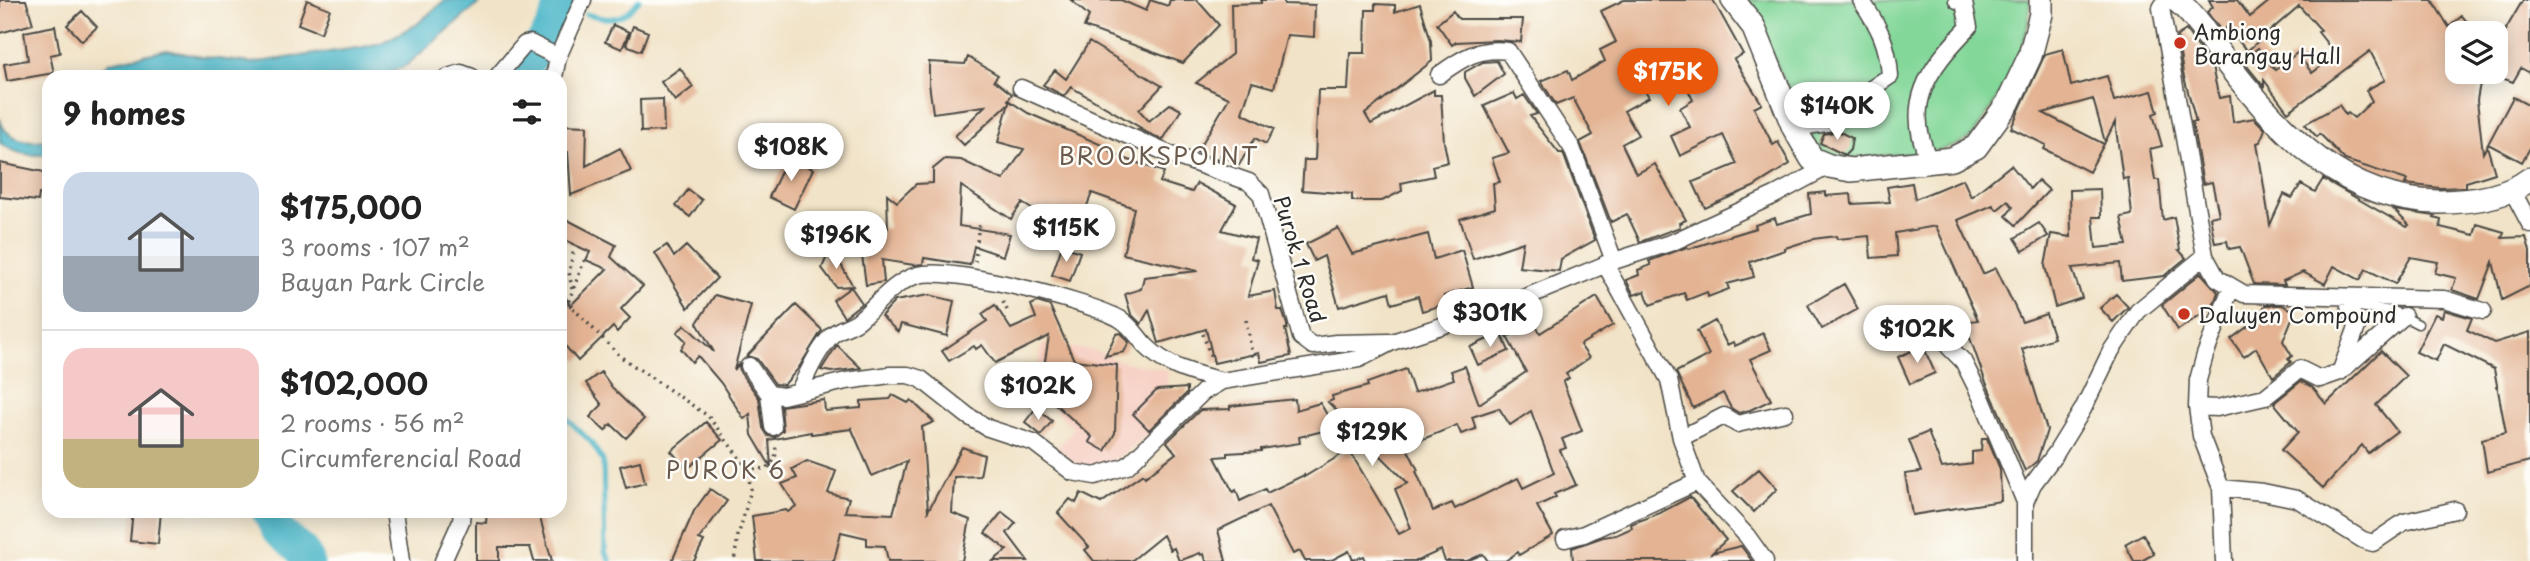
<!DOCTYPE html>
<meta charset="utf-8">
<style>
:root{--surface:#fff;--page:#f6f6f6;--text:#222;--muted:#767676;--line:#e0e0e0;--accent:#ea580c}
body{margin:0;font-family:"Playpen Sans",sans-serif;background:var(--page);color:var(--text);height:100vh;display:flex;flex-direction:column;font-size:26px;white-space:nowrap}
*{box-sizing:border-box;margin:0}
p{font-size:23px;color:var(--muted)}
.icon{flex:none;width:38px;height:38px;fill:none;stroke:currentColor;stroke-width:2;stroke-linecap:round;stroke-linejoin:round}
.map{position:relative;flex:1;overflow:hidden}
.sheet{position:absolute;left:42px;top:70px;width:525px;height:448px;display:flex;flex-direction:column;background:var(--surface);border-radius:21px;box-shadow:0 4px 18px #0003}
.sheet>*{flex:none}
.fabs{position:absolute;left:2445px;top:21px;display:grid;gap:14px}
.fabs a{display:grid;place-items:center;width:63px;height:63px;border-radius:14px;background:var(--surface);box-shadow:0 4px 18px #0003;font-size:35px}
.price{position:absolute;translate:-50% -60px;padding:0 16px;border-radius:24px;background:#fff;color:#222;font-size:23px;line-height:46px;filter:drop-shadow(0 2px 4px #0008)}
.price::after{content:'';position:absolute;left:50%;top:42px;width:21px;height:16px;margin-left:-10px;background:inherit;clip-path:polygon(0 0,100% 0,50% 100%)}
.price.selected{background:var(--accent);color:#fff}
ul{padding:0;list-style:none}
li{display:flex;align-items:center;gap:21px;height:175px;padding:0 21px}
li+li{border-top:2px solid var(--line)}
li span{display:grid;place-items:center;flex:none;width:196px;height:140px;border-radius:21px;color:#555}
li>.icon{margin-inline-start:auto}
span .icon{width:84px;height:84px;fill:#fffc;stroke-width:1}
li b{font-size:30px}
h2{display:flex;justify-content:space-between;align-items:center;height:84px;padding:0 21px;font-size:30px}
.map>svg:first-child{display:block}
</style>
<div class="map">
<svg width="2530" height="561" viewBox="0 0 2530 561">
<rect width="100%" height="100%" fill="#fdfcf7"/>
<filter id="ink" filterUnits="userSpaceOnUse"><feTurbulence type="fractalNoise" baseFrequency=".0143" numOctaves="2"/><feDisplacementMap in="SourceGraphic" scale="14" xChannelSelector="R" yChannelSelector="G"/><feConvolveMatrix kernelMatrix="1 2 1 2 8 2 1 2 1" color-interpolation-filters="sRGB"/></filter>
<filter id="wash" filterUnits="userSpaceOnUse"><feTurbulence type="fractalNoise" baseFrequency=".00686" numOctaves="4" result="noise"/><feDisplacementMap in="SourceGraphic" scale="28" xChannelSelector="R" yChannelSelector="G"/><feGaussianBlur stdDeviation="1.57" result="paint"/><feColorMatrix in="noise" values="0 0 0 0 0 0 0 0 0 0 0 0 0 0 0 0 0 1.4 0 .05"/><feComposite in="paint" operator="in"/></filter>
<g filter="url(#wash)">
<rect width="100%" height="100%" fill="#f1e3c7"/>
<!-- built -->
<path fill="#f7d1c6" d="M1042 345 1093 350 1122 362 1163 369 1168 372 1166 388 1150 389 1173 413 1122 455 1108 463 1089 468 1073 462 1055 450 1074 429 1033 386Z"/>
<!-- green -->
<path fill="#82d799" stroke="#568162" stroke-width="2" d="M1746 0H2030C2030 44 2006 88 1981 123 1977 129 1973 137 1967 140 1944 153 1915 152 1888 155 1859 158 1842 162 1816 147Z"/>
<!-- water -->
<path fill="#4bb6c8" stroke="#3b707a" stroke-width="2" d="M445 0H483L407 65 382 77H88L111 62 167 50 202 57 251 63 364 47 383 42 416 25Z
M556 0H573L561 29 550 45 535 38 551 16Z
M0 118C3 140 31 144 49 139V154C30 157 16 154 0 143Z"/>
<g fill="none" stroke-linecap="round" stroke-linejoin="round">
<!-- stream -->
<path stroke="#4bb6c8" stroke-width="5" d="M586 14C611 20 621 23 639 0
M560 412 591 442 603 461 605 552 610 561"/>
<!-- river -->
<path stroke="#4bb6c8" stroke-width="33" d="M513 77C535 56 555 30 562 0
M268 511 278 531 302 551 308 561"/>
</g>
<g id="blocks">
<!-- building -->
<path fill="#e3b393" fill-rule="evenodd" d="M0 0H26L33 24 0 33Z
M307 0 330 9 321 33 298 24Z
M1071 0H1121L1146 11 1150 0 1168 6 1170 0H1197L1219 25 1183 63 1084 27 1089 16Z
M1261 0H1284V4L1315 5 1314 37 1287 35 1274 88 1252 82 1242 113 1274 129 1266 144 1255 138 1239 165 1221 154 1218 160 1197 152 1229 98 1196 83 1232 54 1231 4 1261 3Z
M1624 0H1713L1743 54 1734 59 1762 104 1754 108 1773 145 1778 142 1790 164 1753 187 1705 208 1693 182 1737 164 1723 135 1680 156 1671 136 1690 127 1680 108 1693 100 1676 64 1641 83 1649 97 1624 111 1638 135 1622 144 1636 174 1655 164 1686 220 1679 223 1680 227 1640 242 1627 214 1611 222 1580 142 1593 135 1573 98 1556 105 1541 81 1568 70 1572 80 1605 61 1600 50 1616 42 1601 11Z
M2209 0H2237L2250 17 2271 0H2432L2449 27 2462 16 2477 33H2457V72H2482L2477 100 2483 153 2487 146 2495 173 2466 182V187L2440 188 2405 184 2407 180 2345 160 2320 134 2317 137 2305 124 2339 105 2346 115 2348 113 2354 118 2372 101 2366 90 2385 80 2370 51 2288 112 2264 80V87L2242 60 2258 48 2275 70 2297 53 2312 73 2336 55 2318 32 2321 30 2299 6 2247 51 2227 27 2222 32 2207 12 2213 7Z
M2523 0H2530V73L2521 68 2513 82 2496 76V30L2503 34Z
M1375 4 1395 5V12L1420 4 1431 41 1432 61 1365 114 1371 124 1434 90V95H1441L1444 142 1448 162 1432 166 1434 176 1401 183 1402 191 1382 201H1352V194L1302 190 1304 160H1315L1318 90H1348L1350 53H1365L1366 10H1375Z
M82 11 97 27 82 41 67 25Z
M1453 11 1459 19H1523L1521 42 1497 40 1456 42 1452 45 1437 24Z
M613 25 629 32 622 49 605 42Z
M55 26 60 53 50 55 54 73 7 81 4 64 28 60 24 32Z
M633 26 648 32 641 51 626 45Z
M2186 30 2212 67 2219 98 2230 96 2233 122 2254 118 2265 129 2260 142 2257 143 2270 225 2284 194 2292 198 2301 184 2315 192 2323 179 2407 227 2409 225 2394 210 2435 216 2434 218 2441 220 2440 227 2474 235 2477 224 2504 232 2502 238 2526 237 2530 251V286L2502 300 2493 262 2479 299 2452 290 2456 278 2435 273 2438 262 2411 257 2395 284 2366 269 2360 280 2334 266 2325 284 2303 272 2283 281 2285 285 2254 284 2240 247 2229 249 2227 241 2215 243 2210 217 2219 215 2212 182 2203 184 2192 122H2196L2183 73 2177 36Z
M1089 42 1162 86 1139 110 1149 121 1170 104 1181 110 1163 140 1139 129 1141 128 1071 87 1064 96 1043 85 1055 70 1066 79Z
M2063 49 2071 86 2107 76 2114 101 2152 91 2158 112 2153 114 2162 146 2150 149 2155 180H2159L2163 220 2174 217 2180 250H2179L2186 258 2164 276 2122 281 2120 263 2072 268 2082 298 2055 307 2045 266 2051 234 2071 237 2070 190 2100 189 2101 217H2093L2096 248 2127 245 2121 217 2132 215 2128 178 2123 179 2115 122 2105 142 2093 99 2043 113 2104 144 2089 172 2044 149 2046 145 2011 128 2045 54Z
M968 57 998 75 994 80 1012 94 1008 100 1028 113 1111 149 1110 152 1126 159 1164 172 1160 182 1192 192 1197 183 1236 204 1222 230 1256 239 1251 258 1258 260 1248 296 1275 291 1278 310H1282L1287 325V329H1285L1291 356 1261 362 1259 353 1214 363 1206 329 1159 343 1149 310 1141 324 1131 314 1125 294 1141 289 1144 277 1198 271 1123 254 1134 208 1092 193 1075 236 1022 203 1011 219 961 186 959 226 1010 234 1003 256 974 246 970 265 924 258 923 264 914 265 882 260 884 282 866 285 859 232 888 228 887 194 897 202 916 184 933 183V169L945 159 961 160 1003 180 1024 149 998 142 1009 103 964 145 955 136 985 106 933 113 929 83V62L965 64Z
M1497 61 1504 74 1475 96 1465 78V72L1483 62Z
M680 68 693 87 675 101 661 82Z
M1514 93 1517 99 1524 95 1537 114 1530 116 1559 153H1563L1595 240 1561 259 1559 271 1519 267 1523 242 1473 259 1460 219 1495 208 1493 183 1500 182 1492 158 1509 153 1484 106Z
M2513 97 2530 106V148L2522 162 2488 144Z
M663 99 664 131 641 132 640 100Z
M560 125 587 126 586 166 620 148 631 171 571 195 568 152H560Z
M1838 131 1852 138 1850 150 1845 155 1820 143 1824 134Z
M788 157 813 169 794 209 769 197Z
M0 163 49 173V195L39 194 38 201 0 197Z
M2011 165 2030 189 2038 180 2049 190 2016 225 2006 216 2013 207 2008 201 1997 210 1993 205 1958 220 1983 274 1996 268 2022 322 2046 314 2054 338 2022 349 2047 430 2037 461 2025 471 1985 380 1970 338 1957 340 1951 337 1949 324 1978 320 1936 226 1895 233 1897 256 1871 258 1869 236 1837 239 1836 236 1813 239 1785 248V250L1750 262 1754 277 1727 284 1729 289 1708 297 1707 292 1687 300 1684 293 1650 305 1645 291 1634 295 1626 280 1639 275 1638 270 1651 265 1649 261 1687 247 1688 249 1756 228 1755 225 1775 218 1777 224 1811 214 1809 194 1826 192V196L1851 194 1852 204 1890 202 1887 187 1912 183 1915 199 1963 179 1971 197Z
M688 190 702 200 690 217 676 206Z
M560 216 616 245 611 257 643 286 621 309 630 318 617 332 613 327 578 361 560 340V286L570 306 607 269 586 260 590 252 560 238Z
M2039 223 2048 236 2023 251 2015 238Z
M1338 228 1352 254 1428 234 1434 259 1462 250 1473 287 1444 296 1446 304 1422 311 1418 296 1392 304 1389 292 1339 307 1324 256 1314 261 1306 244Z
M667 245 674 257 686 246 717 278 688 308 655 253Z
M1062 246 1080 252 1070 281 1052 275Z
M831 247 853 286 836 287 822 268Z
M2201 273 2218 292 2213 306 2178 330 2162 305Z
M1844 284 1858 309 1822 329 1808 305Z
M851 287 862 303 844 317 833 300Z
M2116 294 2128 307 2113 322 2100 308Z
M715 295 751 305 734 370 739 364 740 372 759 398 763 428 768 436 775 437 783 430 781 406 824 400 825 411 861 408V401L890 399 893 395 908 403 911 400 934 422 922 427 928 511 962 447 984 455 980 476 954 477 952 513 970 520 962 561H888L885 546 867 545V538L841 532 834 561H757L752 516 786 510 788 512 796 506 782 484 797 478 792 469 807 461 836 471 828 493 849 498 845 512 893 514 907 461 872 476 851 427V429L811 434V432L769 440 771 467 752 435 750 414 744 419 721 383 698 356 692 362 681 349 686 341 677 332 685 325 714 352 697 323Z
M929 295 954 301 947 336 901 324 898 332 881 316 895 301Z
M1597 297 1613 325 1580 345 1589 358 1566 374 1569 378 1563 382 1582 431 1562 439 1566 448 1560 450 1576 485 1554 494 1556 497 1537 506 1553 535 1519 555 1518 552 1505 561H1488L1483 554 1467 561H1445L1441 550 1417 561H1366L1364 556 1353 560 1349 551 1330 561H1305L1300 551 1293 554 1268 506 1218 530 1226 561H1206L1204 554 1201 555 1200 553 1179 561 1174 548 1170 550 1163 535 1131 561H1094L1085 550 1089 547 1058 513 1070 499 1076 503 1081 493 1101 503 1143 474 1145 477 1176 453 1167 442 1200 410 1230 409V406L1295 399 1296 410 1320 403 1335 428 1299 437 1300 443 1261 449V451L1227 453V456L1215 457 1233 492 1236 490 1240 501 1265 489 1267 493 1304 475V477L1349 450 1399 534 1411 528 1395 489 1408 483 1381 456 1373 436 1382 430 1371 432 1368 424 1354 428 1328 402 1333 400 1332 396 1368 386 1367 383 1406 369 1414 393 1454 379 1451 371 1465 366 1479 404 1526 372 1507 337 1535 323 1540 333ZM1499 408 1510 425 1531 411 1554 473 1523 488 1518 478 1455 509 1452 503 1433 511 1416 471 1418 470 1406 446 1457 425 1461 434 1476 429 1472 417Z
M1037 302 1050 306 1074 360 1117 365 1115 433 1105 451 1089 442 1092 437 1054 403 1072 377 1043 373 1049 336 995 363 982 345 976 349 974 346 949 361 942 351 987 321 982 314 995 305 1011 329 1036 318 1031 305Z
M796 305 822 330 798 369 784 385 775 384 757 359 747 356Z
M2265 305H2282L2295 311 2283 341 2292 356 2288 359 2291 362 2273 377 2256 348 2244 357 2231 339 2259 318Z
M2444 310 2472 318 2467 330 2494 343 2530 332V461L2487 472 2482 439 2506 433 2494 369 2444 344 2436 361 2416 352 2435 314 2442 317Z
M1715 321 1727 345 1733 342 1735 346 1763 333 1771 350 1750 359 1771 400 1750 410 1739 413 1731 408 1723 393 1693 408 1676 372 1709 355 1697 331Z
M1121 333 1129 342 1124 352 1105 356 1116 334Z
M1501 333 1509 351 1478 365 1470 347Z
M837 345 861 368 831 372 821 370Z
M1923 346 1935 373 1910 384 1898 357Z
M2381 351 2406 376 2376 405 2397 431 2368 453 2362 445 2323 488 2281 450 2298 432 2274 403 2301 381 2312 387 2326 404Z
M601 372 614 390 644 419 626 438 611 424 605 431 590 417 602 405 586 383Z
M1187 388V393L1149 430 1133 414 1157 390Z
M1036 408 1052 421 1041 435 1025 422Z
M706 422 722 440 687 469 671 451Z
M1928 432 1942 468 1972 464V452L1981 451 1982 438H1987L2000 469 2001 501 1912 515 1905 474 1921 472 1909 440Z
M640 461 645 483 626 488 620 466Z
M1759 469 1777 489 1754 512 1733 491Z
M710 489 727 501 699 539 704 541 694 561H672L694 511Z
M1690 497 1726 540 1712 553 1741 546 1752 561H1573L1572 548 1603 537 1616 535 1632 528 1631 524 1660 513Z
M133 511H161L158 544 130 541Z
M487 511H538L552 561H534L530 547H499V561H476V522L486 523Z
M1002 512 1016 523 1007 533 1028 561H993L1007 550 985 533Z
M2143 534 2154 554 2141 561H2134L2125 544Z"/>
</g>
</g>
<g filter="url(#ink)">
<use href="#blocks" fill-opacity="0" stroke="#494742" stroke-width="2"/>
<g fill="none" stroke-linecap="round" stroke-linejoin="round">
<!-- lane casing -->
<g stroke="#494742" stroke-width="11">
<path id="lane" d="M2349 306 2393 311 2418 324"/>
</g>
<!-- street casing -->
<g stroke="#494742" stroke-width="19">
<path id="street" d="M2166 0 2161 8 2205 256 2217 278 2244 294 2444 299 2483 311
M1439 75C1462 58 1479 47 1508 51L1572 148 1614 261
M448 77 461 73 472 77
M497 77 525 44 530 43 558 57
M554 77 558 57 583 0
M1021 88 1169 154 1249 182 1261 194 1301 337 1313 346 1336 343 1390 342
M1794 128 1833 122 1846 111H1857L1870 97 1871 89 1890 76C1888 43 1879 27 1861 0
M1930 162C1902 104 1928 69 1969 27L1964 3 1957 0
M2512 190 2530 224
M1605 264 1669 380 1681 438 1697 482 1747 536 1765 561
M1949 347 1963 361 1982 399 2025 502
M749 366 769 394 783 396 846 381 890 375H908L921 379 968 416 988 428 1034 443 1072 472 1095 476 1127 466 1203 392 1222 381 1359 359 1392 342 1509 304 1614 261 1673 242 1775 195 1829 166
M2341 370 2357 327 2349 306
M799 391C808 372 817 352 831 336 838 328 851 327 859 320 878 304 893 282 918 275 949 266 1091 302 1120 319 1132 326 1137 337 1146 346 1168 368 1193 373 1222 381
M769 394 773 427
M2197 407 2217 408 2265 397 2300 369 2320 379 2340 372 2404 316
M1681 438 1724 416 1737 424 1785 413
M2221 488 2263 492 2297 499 2363 540 2373 543 2404 522 2455 510
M394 511 401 561
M1565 539 1584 534 1697 482
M443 561 461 521 462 511
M2025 561V502L2033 484 2056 453 2083 409 2111 351 2138 311 2205 256
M2224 561 2221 488 2201 436 2197 407 2198 380 2205 355 2231 288"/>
</g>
<!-- secondary casing -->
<g stroke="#494742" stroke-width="26">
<path id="secondary" d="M1733 0 1753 26 1794 128 1812 159 1829 166 1851 170 1952 159 1976 147 2008 103 2030 56 2041 14V0
M2176 0C2199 18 2211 44 2229 66 2283 135 2345 201 2439 202 2470 202 2505 198 2530 179"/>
</g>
<!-- path -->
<path stroke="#494742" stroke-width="3.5" stroke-dasharray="2 5" stroke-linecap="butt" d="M975 262 979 222
M572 289 569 272 574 249
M1003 302 1008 312
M568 303 621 357 708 416 747 468 751 490 738 536 734 561
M560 312 568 303 586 256
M1246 320 1253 360
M1203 334 1212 361
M747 468 766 469C776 461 777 455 775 443"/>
<!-- lane -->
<use href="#lane" stroke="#fff" stroke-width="8"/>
<!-- street -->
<use href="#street" stroke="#fff" stroke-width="16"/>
<!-- secondary -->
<use href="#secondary" stroke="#fff" stroke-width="23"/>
</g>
</g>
<!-- markers -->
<g fill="#c8321e" stroke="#fdfcf7" stroke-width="2.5">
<circle cx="2180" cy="43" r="7"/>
<circle cx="2184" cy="314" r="7"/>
</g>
<g text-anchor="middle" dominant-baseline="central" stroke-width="5" stroke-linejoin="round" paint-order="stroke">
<!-- poi labels -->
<g font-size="21" fill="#2b2b2b" stroke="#fdfcf7" text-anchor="start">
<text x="2194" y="31">Ambiong<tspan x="2194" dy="24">Barangay Hall</tspan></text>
<text x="2198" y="314">Daluyen Compound</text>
</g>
<!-- street labels -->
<g font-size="21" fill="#2b2b2b" stroke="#fdfcf7">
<text transform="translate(1301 259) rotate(73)">Purok 1 Road</text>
</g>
<!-- neighbourhood labels -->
<g font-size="23" letter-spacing="2" fill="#6b5b4f" stroke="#fdfcf7">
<text x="726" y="469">PUROK 6</text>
</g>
<!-- quarter labels -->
<g font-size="24" letter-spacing="2" fill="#6b5b4f" stroke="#fdfcf7">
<text x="1159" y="155">BROOKSPOINT</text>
</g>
</g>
</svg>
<div class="fabs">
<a><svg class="icon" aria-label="layers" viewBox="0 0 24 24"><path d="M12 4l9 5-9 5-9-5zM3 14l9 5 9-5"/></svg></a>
</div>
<b class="price selected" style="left:1668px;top:108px">$175K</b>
<b class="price" style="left:1837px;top:142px">$140K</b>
<b class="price" style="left:791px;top:183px">$108K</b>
<b class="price" style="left:1066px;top:264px">$115K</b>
<b class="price" style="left:836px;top:271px">$196K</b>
<b class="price" style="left:1490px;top:349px">$301K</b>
<b class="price" style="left:1917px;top:365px">$102K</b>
<b class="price" style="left:1038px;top:422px">$102K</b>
<b class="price" style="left:1372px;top:468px">$129K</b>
<section class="sheet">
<h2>9 homes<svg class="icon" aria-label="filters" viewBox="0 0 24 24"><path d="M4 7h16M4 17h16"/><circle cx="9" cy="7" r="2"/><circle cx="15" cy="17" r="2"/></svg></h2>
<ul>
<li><span style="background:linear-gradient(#c9d6e8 60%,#9aa5b1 0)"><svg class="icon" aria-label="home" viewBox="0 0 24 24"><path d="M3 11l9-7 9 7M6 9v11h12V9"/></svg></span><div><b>$175,000</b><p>3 rooms · 107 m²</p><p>Bayan Park Circle</p></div></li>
<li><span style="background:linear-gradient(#f6c9c9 65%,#c2b280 0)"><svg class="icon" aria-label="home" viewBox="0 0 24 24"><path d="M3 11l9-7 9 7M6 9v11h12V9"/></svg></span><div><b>$102,000</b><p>2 rooms · 56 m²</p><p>Circumferencial Road</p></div></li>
</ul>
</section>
</div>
